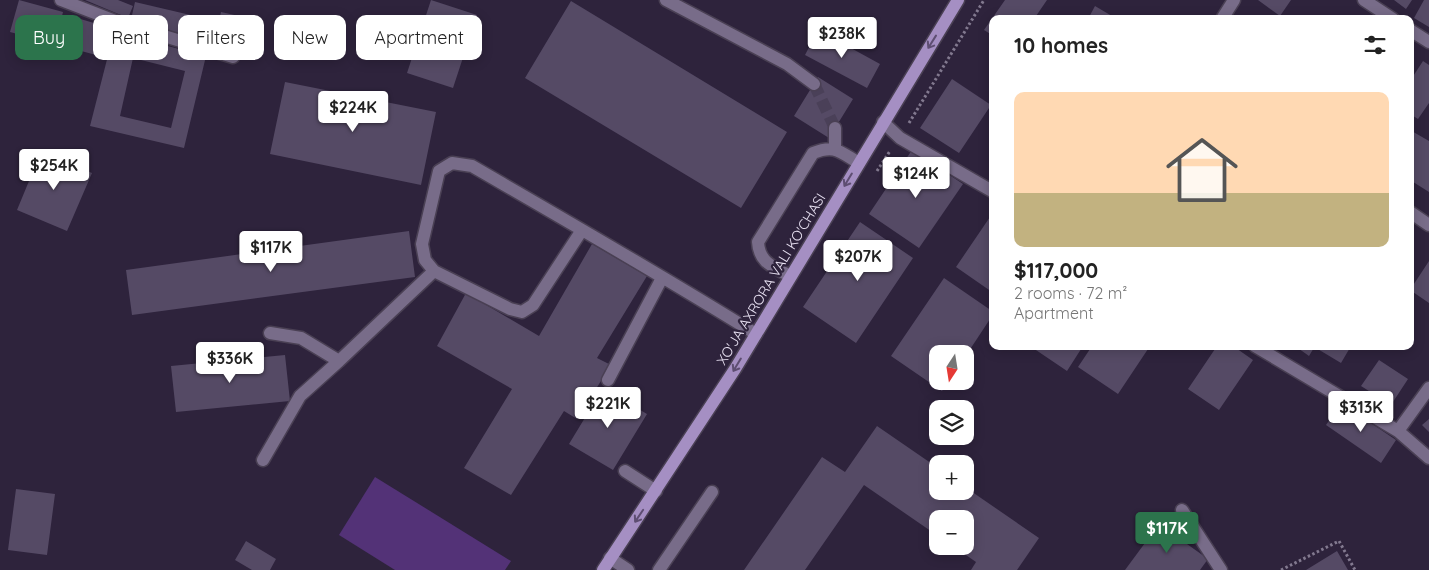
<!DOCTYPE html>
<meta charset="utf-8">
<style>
:root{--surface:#fff;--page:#f2f2f2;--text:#222;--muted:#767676;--line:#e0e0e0;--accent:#2c744c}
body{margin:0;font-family:Quicksand,sans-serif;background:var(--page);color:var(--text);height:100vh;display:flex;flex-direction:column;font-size:19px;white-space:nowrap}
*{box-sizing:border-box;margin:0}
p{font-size:16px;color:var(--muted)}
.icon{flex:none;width:28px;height:28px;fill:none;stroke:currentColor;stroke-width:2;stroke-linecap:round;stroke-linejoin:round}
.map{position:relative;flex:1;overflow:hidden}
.drawer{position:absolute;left:989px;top:15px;width:425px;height:335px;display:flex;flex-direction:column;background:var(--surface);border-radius:10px;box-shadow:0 2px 12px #0003}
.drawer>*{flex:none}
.top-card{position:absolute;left:15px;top:15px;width:475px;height:45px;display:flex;gap:10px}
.needle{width:32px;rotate:192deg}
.fabs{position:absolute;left:929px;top:345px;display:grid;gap:10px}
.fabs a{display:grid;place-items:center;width:45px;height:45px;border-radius:10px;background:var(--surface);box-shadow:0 2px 12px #0003;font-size:25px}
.price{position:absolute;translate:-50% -42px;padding:0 11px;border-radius:5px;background:#fff;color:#222;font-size:16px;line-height:32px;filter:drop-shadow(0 1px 2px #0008)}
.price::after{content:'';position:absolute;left:50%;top:30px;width:15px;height:11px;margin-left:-8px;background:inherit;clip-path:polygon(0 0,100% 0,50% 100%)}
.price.active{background:var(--accent);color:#fff}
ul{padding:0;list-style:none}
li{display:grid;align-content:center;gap:10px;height:265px;padding:0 25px}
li+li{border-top:1px solid var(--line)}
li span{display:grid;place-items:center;height:155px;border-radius:10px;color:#555}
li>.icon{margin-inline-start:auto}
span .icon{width:90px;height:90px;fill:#fffc;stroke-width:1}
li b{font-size:21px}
h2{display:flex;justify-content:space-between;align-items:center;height:60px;padding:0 25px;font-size:21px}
.tag{padding:0 18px;border-radius:10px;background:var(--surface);box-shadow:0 2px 12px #0003;font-size:18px;line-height:45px}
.tag.active{background:var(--accent);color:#fff}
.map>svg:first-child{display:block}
</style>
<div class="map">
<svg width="1429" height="570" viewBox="0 0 1429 570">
<rect width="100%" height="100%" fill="#2e233c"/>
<!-- green -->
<path fill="#533277" d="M375 477 511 561 505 570H395L339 535Z"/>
<!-- building -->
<path fill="#554a65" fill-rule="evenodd" d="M19 0 63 12 55 44 10 32Z
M85 0H118L133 6 128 18Z
M431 0 477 15 453 88 407 73Z
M1005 0H1047L1034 19H992V35L984 30Z
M1258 0H1291L1280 16Z
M1394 0H1412L1406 9Z
M1424 0H1429V27L1414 18Z
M571 1 787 132 741 208 525 78Z
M135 2 216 21 211 44 130 24Z
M1095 6 1117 19H1088Z
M221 12 248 18 240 52 213 46Z
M67 15 104 26 96 55 59 45Z
M818 30 880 64 867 88 805 55Z
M114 32 206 56 184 148 90 126ZM133 58 185 71 171 128 120 116Z
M1423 61 1429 65V103L1418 119 1410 114V81Z
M818 77 853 99 829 138 794 116Z
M952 79 991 105 959 153 920 128Z
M285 82 436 112 421 185 270 154Z
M1410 130 1429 141V192L1410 180Z
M912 150 963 184 919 248 869 214Z
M41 152 92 173 67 231 17 210Z
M992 214V292L956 267Z
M860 222 913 258 856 343 803 307Z
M409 231 415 277 132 315 126 270Z
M592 244 647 276 597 358 611 365 577 419 564 411 511 495 464 468 512 389 437 346 466 293 539 336Z
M1429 261V303L1410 290Z
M944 278 992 311V316L965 357V354H938V381H948L942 391 891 356Z
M1030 346H1083L1067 371Z
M1092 346H1150L1118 394 1078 367Z
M1217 346H1233L1253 360 1219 410 1188 389Z
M1295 346H1315L1309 356Z
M1317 346H1351L1341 363 1316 348Z
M285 355 290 401 176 412 171 366Z
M1379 360 1408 379 1391 405 1361 386Z
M603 388 647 414 613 470 569 444Z
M1341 403 1396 440 1381 463 1326 425Z
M1429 419V432L1422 425Z
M877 426 938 468V491H965V487L1039 538 1017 570H971L976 562 953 546H965V519H938V536L864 485 805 570H744L822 457 845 472Z
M16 489 55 494 47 555 8 550Z
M1159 524 1208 559 1200 570H1125Z
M246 541 276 559 270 570H252L235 560Z
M1337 551 1348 570H1306Z"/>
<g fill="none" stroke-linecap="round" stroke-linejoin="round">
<!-- minor-tunnel -->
<path stroke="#4a4058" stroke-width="12" stroke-dasharray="12 6" stroke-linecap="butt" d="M814 84 835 128"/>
<!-- minor casing -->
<g stroke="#4a4054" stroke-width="15">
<path id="minor" d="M61 0 118 22 233 57
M666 0 787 64 814 84
M1364 0 1393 19
M1222 19 1234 0
M1410 30 1429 42
M883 122 900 138 992 191
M835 128V149
M1410 212 1429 225
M582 230 533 305 522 312 510 309 434 271 425 260 422 244 439 171 452 163 472 166C567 221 663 276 756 334
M790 276C774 267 759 263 758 242L813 153C835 144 840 152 859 163
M270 333 301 338 339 361
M1255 346 1398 431 1429 458
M608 380 662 278
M1398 431 1429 388
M263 460 300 396 339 361 434 271
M625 471 656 491
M1182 510 1221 570
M610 558 628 570
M659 570 712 492"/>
</g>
<!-- major casing -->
<g stroke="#4a4054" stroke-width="15">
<path id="major" d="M603 570 735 369 958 0"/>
</g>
<!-- path -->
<path stroke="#82798f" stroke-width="3" stroke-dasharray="2.5 2.5" stroke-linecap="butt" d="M909 123 984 0
M877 171 890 151
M1281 570 1339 541 1355 570"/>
<!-- minor -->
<use href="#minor" stroke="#786c89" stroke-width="12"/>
<!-- major -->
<use href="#major" stroke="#a58fc3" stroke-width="12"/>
</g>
<!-- one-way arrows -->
<defs><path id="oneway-shaft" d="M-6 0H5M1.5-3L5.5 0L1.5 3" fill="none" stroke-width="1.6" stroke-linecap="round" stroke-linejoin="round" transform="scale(1.25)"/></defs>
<g stroke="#5e4e72">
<use href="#oneway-shaft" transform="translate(932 42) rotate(122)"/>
<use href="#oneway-shaft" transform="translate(848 180) rotate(121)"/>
<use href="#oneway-shaft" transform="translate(737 365) rotate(121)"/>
<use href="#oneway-shaft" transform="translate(639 516) rotate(124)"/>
</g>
<g text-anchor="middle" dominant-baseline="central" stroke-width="4.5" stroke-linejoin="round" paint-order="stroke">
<!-- street labels -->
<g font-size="14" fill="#eae3f4" stroke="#2e233c">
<text transform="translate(771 279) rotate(-59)">XO'JA AXRORA VALI KO'CHASI</text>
</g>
</g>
</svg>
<div class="fabs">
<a><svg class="needle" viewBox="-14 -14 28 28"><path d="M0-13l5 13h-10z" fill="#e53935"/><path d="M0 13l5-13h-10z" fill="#767676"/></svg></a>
<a><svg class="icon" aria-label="layers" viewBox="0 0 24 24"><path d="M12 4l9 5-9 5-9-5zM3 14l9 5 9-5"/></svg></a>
<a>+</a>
<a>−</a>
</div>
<b class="price" style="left:842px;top:59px">$238K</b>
<b class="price" style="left:353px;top:133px">$224K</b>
<b class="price" style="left:54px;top:191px">$254K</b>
<b class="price" style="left:916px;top:199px">$124K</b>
<b class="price" style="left:271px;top:273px">$117K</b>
<b class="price" style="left:858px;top:282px">$207K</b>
<b class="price" style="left:230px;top:384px">$336K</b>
<b class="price" style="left:608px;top:429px">$221K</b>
<b class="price" style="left:1361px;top:433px">$313K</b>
<b class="price active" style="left:1167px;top:554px">$117K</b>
<div class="top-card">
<a class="tag active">Buy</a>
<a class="tag">Rent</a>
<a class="tag">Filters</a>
<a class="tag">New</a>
<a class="tag">Apartment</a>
</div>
<section class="drawer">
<h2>10 homes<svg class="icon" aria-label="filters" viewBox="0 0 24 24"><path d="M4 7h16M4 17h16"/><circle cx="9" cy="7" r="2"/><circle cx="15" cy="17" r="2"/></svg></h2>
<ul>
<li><span style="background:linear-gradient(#ffd9b3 65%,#c2b280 0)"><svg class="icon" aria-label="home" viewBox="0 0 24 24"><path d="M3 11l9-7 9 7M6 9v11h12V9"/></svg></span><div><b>$117,000</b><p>2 rooms · 72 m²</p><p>Apartment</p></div></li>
</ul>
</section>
</div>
